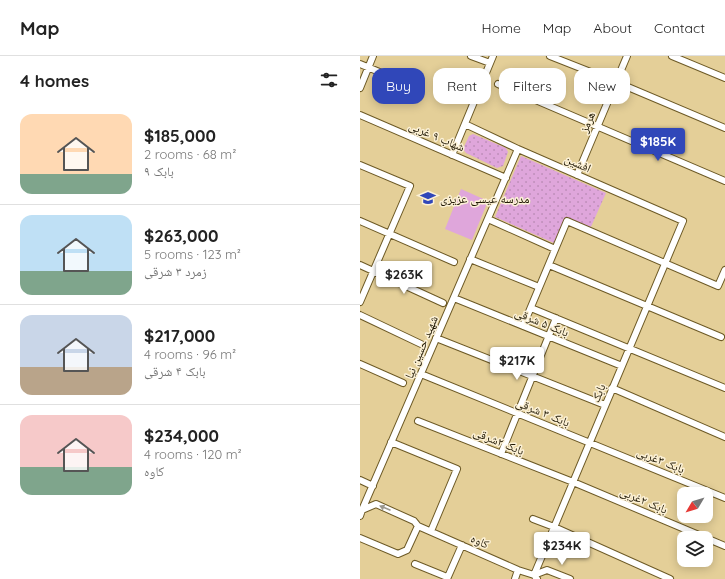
<!DOCTYPE html>
<meta charset="utf-8">
<style>
:root{--surface:#fff;--page:#f2f2f2;--text:#222;--muted:#767676;--line:#e0e0e0;--accent:#3047b9}
body{margin:0;font-family:Quicksand,"Noto Naskh Arabic",sans-serif;background:var(--page);color:var(--text);height:100vh;display:flex;flex-direction:column;font-size:15px;white-space:nowrap}
*{box-sizing:border-box;margin:0}
p{font-size:13px;color:var(--muted)}
.icon{flex:none;width:22px;height:22px;fill:none;stroke:currentColor;stroke-width:2;stroke-linecap:round;stroke-linejoin:round}
.map{position:relative;flex:1;overflow:hidden}
.details{display:flex;flex-direction:column;background:var(--surface);width:360px}
.details>*{flex:none}
.top-card{position:absolute;left:12px;top:12px;width:293px;height:36px;display:flex;gap:8px}
.needle{width:26px;rotate:232deg}
.buttons{position:absolute;left:317px;top:431px;display:grid;gap:8px}
.buttons a{display:grid;place-items:center;width:36px;height:36px;border-radius:8px;background:var(--surface);box-shadow:0 2px 10px #0003;font-size:20px}
.price{position:absolute;translate:-50% -34px;padding:0 9px;border-radius:4px;background:#fff;color:#222;font-size:13px;line-height:26px;filter:drop-shadow(0 1px 2px #0008)}
.price::after{content:'';position:absolute;left:50%;top:24px;width:12px;height:9px;margin-left:-6px;background:inherit;clip-path:polygon(0 0,100% 0,50% 100%)}
.price.active{background:var(--accent);color:#fff}
ul{padding:0;list-style:none}
li{display:flex;align-items:center;gap:12px;height:100px;padding:0 20px}
li+li{border-top:1px solid var(--line)}
li span{display:grid;place-items:center;flex:none;width:112px;height:80px;border-radius:12px;color:#555}
li>.icon{margin-inline-start:auto}
span .icon{width:48px;height:48px;fill:#fffc;stroke-width:1}
li b{font-size:17px}
h2{display:flex;justify-content:space-between;align-items:center;height:48px;padding:0 20px;font-size:17px}
.chip{padding:0 14px;border-radius:12px;background:var(--surface);box-shadow:0 2px 10px #0003;font-size:14px;line-height:36px}
.chip.active{background:var(--accent);color:#fff}
header{display:flex;align-items:center;gap:24px;box-sizing:border-box;height:56px;padding:0 20px;background:var(--surface);border-bottom:1px solid var(--line)}
header strong{font-size:19px}
nav{display:flex;gap:22px;margin-inline-start:auto;font-size:14px}
main{display:flex;flex:1;min-height:0}
.map>svg:first-child{display:block}
</style>
<header>
<strong>Map</strong>
<nav><a>Home</a><a>Map</a><a>About</a><a>Contact</a></nav>
</header>
<main>
<section class="details">
<h2>4 homes<svg class="icon" aria-label="filters" viewBox="0 0 24 24"><path d="M4 7h16M4 17h16"/><circle cx="9" cy="7" r="2"/><circle cx="15" cy="17" r="2"/></svg></h2>
<ul>
<li><span style="background:linear-gradient(#ffd9b3 75%,#7fa58c 0)"><svg class="icon" aria-label="home" viewBox="0 0 24 24"><path d="M3 11l9-7 9 7M6 9v11h12V9"/></svg></span><div><b>$185,000</b><p>2 rooms · 68 m²</p><p>بابک ۹</p></div></li>
<li><span style="background:linear-gradient(#bfe0f5 70%,#7fa58c 0)"><svg class="icon" aria-label="home" viewBox="0 0 24 24"><path d="M3 11l9-7 9 7M6 9v11h12V9"/></svg></span><div><b>$263,000</b><p>5 rooms · 123 m²</p><p>زمرد ۳ شرقی</p></div></li>
<li><span style="background:linear-gradient(#c9d6e8 65%,#b9a48a 0)"><svg class="icon" aria-label="home" viewBox="0 0 24 24"><path d="M3 11l9-7 9 7M6 9v11h12V9"/></svg></span><div><b>$217,000</b><p>4 rooms · 96 m²</p><p>بابک ۴ شرقی</p></div></li>
<li><span style="background:linear-gradient(#f6c9c9 65%,#7fa58c 0)"><svg class="icon" aria-label="home" viewBox="0 0 24 24"><path d="M3 11l9-7 9 7M6 9v11h12V9"/></svg></span><div><b>$234,000</b><p>4 rooms · 120 m²</p><p>کاوه</p></div></li>
</ul>
</section>
<div class="map">
<svg width="365" height="523" viewBox="0 0 365 523">
<defs>
<pattern id="grass-dots" width="8" height="8" patternUnits="userSpaceOnUse"><rect width="8" height="8" fill="#dfa6db"/><path d="M2 2h.1M6 6h.1" fill="none" stroke="#bf8eba" stroke-width="1.8" stroke-linecap="round"/></pattern>
</defs>
<rect width="100%" height="100%" fill="#e4cf98"/>
<!-- grass -->
<path fill="url(#grass-dots)" d="M113 78 146 92 148 96 143 110 137 112 106 97 103 93 109 80Z
M161 100 246 137 230 173 205 162 194 187 135 161Z"/>
<!-- garden -->
<path fill="#dfa6db" d="M101 133 128 145 112 184 85 173Z"/>
<g fill="none" stroke-linecap="round" stroke-linejoin="round">
<!-- minor casing -->
<g stroke="#6d5a26" stroke-width="8">
<path id="minor" d="M111 0 130 7
M190 0 256 26 365 72
M312 0 365 22
M0 8 58 32
M138 28 365 125
M0 32 13 0
M0 59 146 122
M92 99 133 0
M0 109 50 130 0 246
M217 119 267 0
M128 163 195 193
M0 165 94 206
M110 203 179 231
M0 209 83 247
M189 209 361 281
M94 242 262 310
M171 252 365 332
M0 259 61 288
M163 270 207 165 358 230 365 214
M76 282 245 349
M0 308 43 327
M61 318 365 442
M252 332 365 381
M58 365 213 426 346 482
M31 386 97 413 71 475
M141 398 196 262
M0 424 13 430
M2 454 158 93
M0 460 2 454 16 448 54 465 58 470 47 494 38 498 0 482
M173 463 194 471 310 523
M58 470 158 514 174 519 323 165 158 93 105 68
M346 482 365 490
M55 508 87 521
M87 523 102 489
M155 523 158 514
M177 523 174 519 187 514 210 523"/>
</g>
<!-- minor -->
<use href="#minor" stroke="#fff" stroke-width="6"/>
</g>
<!-- one-way arrows -->
<defs><path id="oneway-solid" d="M-6-.8H1V-3.2L6.5 0L1 3.2V.8H-6Z"/></defs>
<use fill="#9a978e" href="#oneway-solid" transform="translate(25 452) rotate(-157)"/>
<!-- icons -->
<defs>
<g id="school-bare" transform="scale(1.2)"><path d="M0-5L7-2L0 1L-7-2ZM-4 1L0 2.5L4 1V4Q0 6-4 4Z" fill="#3047b9" stroke="#fcf1d6" stroke-width="2.5" paint-order="stroke"/></g>
</defs>
<g fill-rule="evenodd">
<use href="#school-bare" x="68" y="142"/>
</g>
<g text-anchor="middle" dominant-baseline="central" stroke-width="3" stroke-linejoin="round" paint-order="stroke">
<!-- street labels -->
<g font-size="12" fill="#1f1703" stroke="#fcf1d6">
<text transform="translate(227 66) rotate(-67)">هرمز</text>
<text transform="translate(77 80) rotate(23)">شهاب ۹ غربی</text>
<text transform="translate(218 107) rotate(24)">افشین</text>
<text transform="translate(182 266) rotate(22)">بابک ۵ شرقی</text>
<text transform="translate(61 291) rotate(-67)">شهید حسین نیا</text>
<text transform="translate(238 337) rotate(-67)">بابک</text>
<text transform="translate(183 356) rotate(22)">بابک ۳ شرقی</text>
<text transform="translate(139 385) rotate(22)">بابک ۲شرقی</text>
<text transform="translate(301 404) rotate(22)">بابک ۳غربی</text>
<text transform="translate(284 444) rotate(23)">بابک ۲غربی</text>
<text transform="translate(120 485) rotate(24)">کاوه</text>
</g>
<!-- poi labels -->
<g font-size="12" fill="#1f1703" stroke="#fcf1d6" text-anchor="start">
<text x="80" y="142">مدرسه عیسی عزیزی</text>
</g>
</g>
</svg>
<div class="buttons">
<a><svg class="needle" viewBox="-14 -14 28 28"><path d="M0-13l5 13h-10z" fill="#e53935"/><path d="M0 13l5-13h-10z" fill="#767676"/></svg></a>
<a><svg class="icon" aria-label="layers" viewBox="0 0 24 24"><path d="M12 4l9 5-9 5-9-5zM3 14l9 5 9-5"/></svg></a>
</div>
<b class="price active" style="left:298px;top:106px">$185K</b>
<b class="price" style="left:44px;top:239px">$263K</b>
<b class="price" style="left:157px;top:325px">$217K</b>
<b class="price" style="left:202px;top:510px">$234K</b>
<div class="top-card">
<a class="chip active">Buy</a>
<a class="chip">Rent</a>
<a class="chip">Filters</a>
<a class="chip">New</a>
</div>
</div>
</main>
